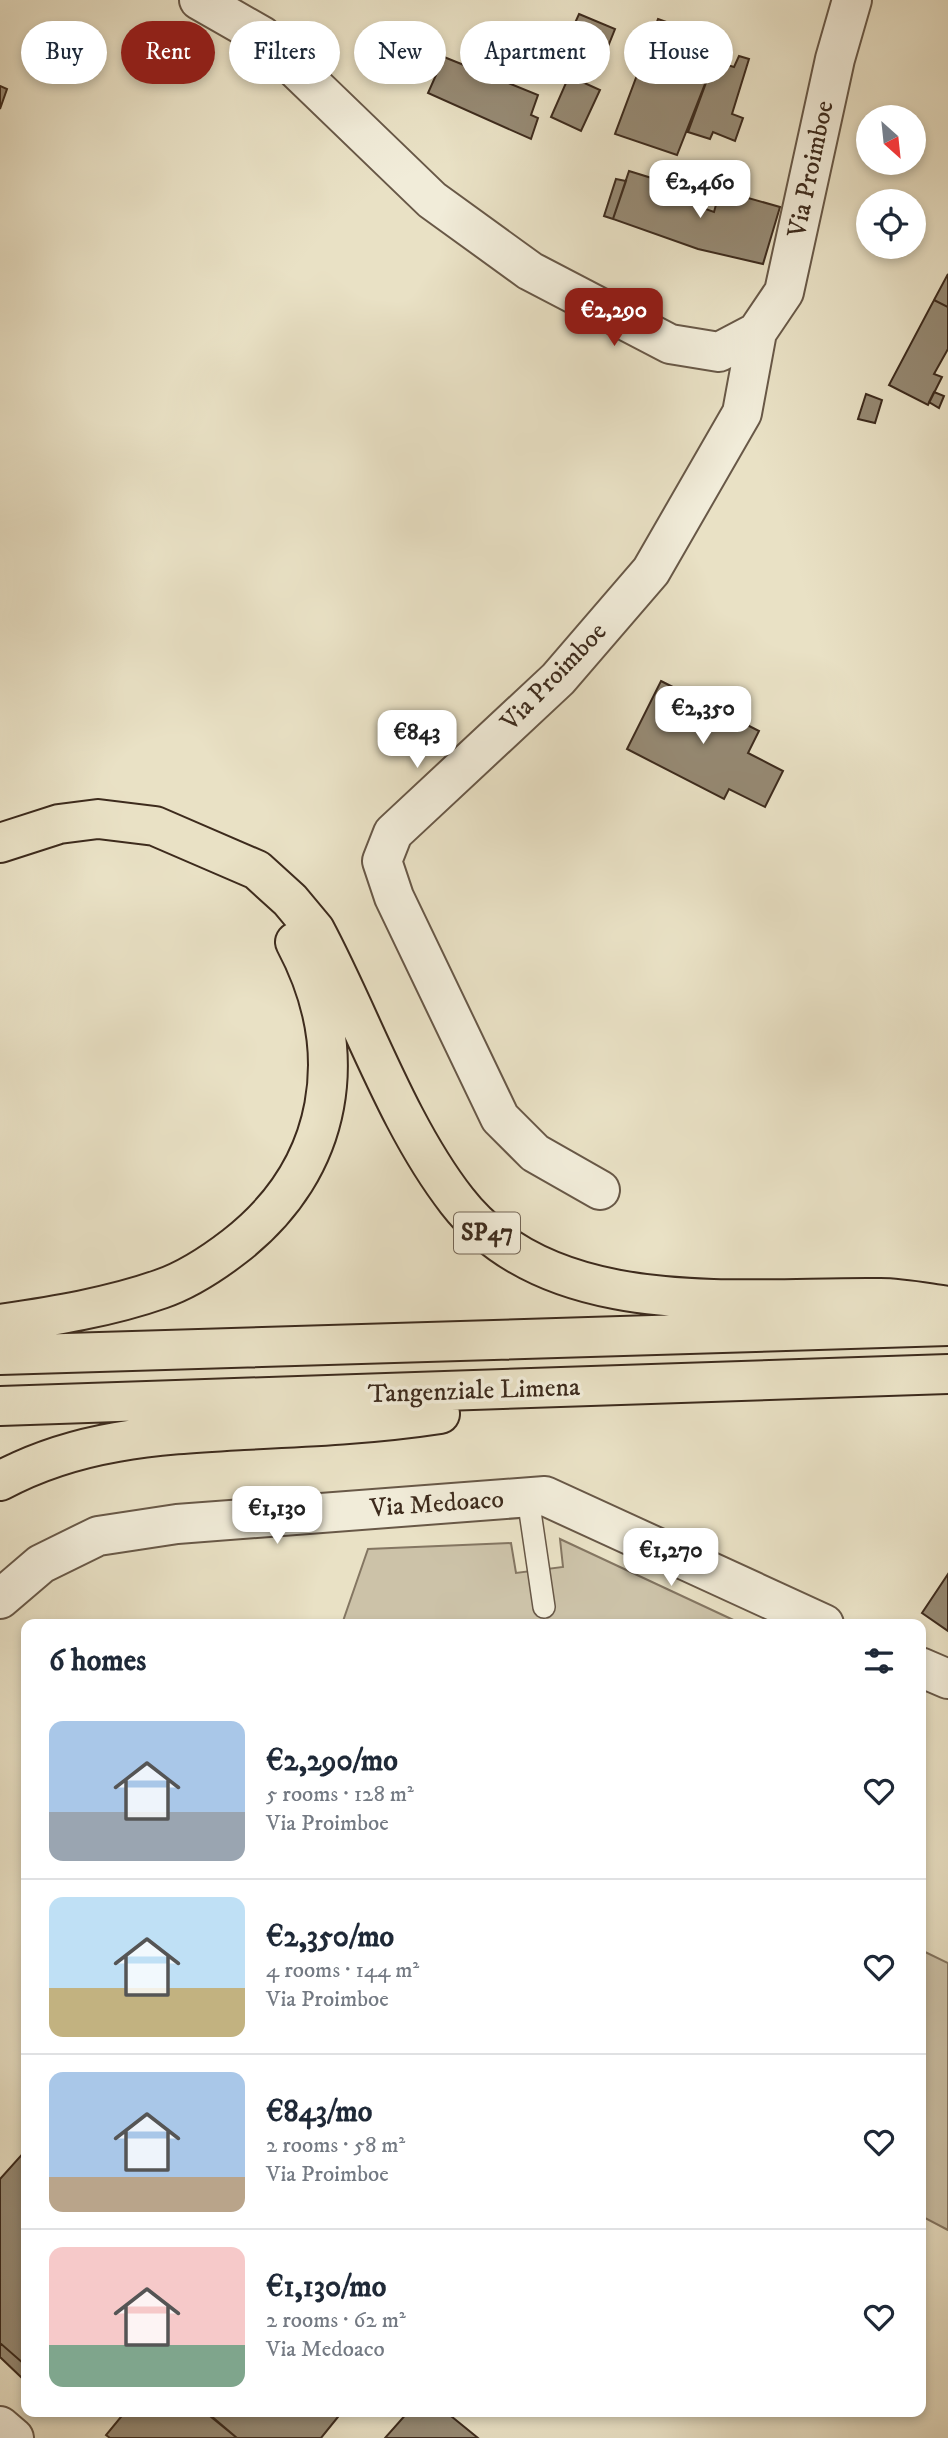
<!DOCTYPE html>
<meta charset="utf-8">
<style>
:root{--surface:#fff;--page:#f6f6f7;--text:#1f2937;--muted:#747a83;--line:#e0e1e3;--accent:#8f2418}
body{margin:0;font-family:"IM FELL DW Pica",serif;background:var(--page);color:var(--text);height:100vh;display:flex;flex-direction:column;font-size:26px;white-space:nowrap}
*{box-sizing:border-box;margin:0}
p{font-size:23px;color:var(--muted)}
.icon{flex:none;width:38px;height:38px;fill:none;stroke:currentColor;stroke-width:2;stroke-linecap:round;stroke-linejoin:round}
.map{position:relative;flex:1;overflow:hidden}
.details{position:absolute;left:21px;top:1619px;width:905px;height:798px;display:flex;flex-direction:column;background:var(--surface);border-radius:14px;box-shadow:0 4px 10px #0003}
.details>*{flex:none}
.guide{position:absolute;left:21px;top:21px;width:906px;height:63px;display:flex;gap:14px}
.needle{width:46px;rotate:153deg}
.controls{position:absolute;left:856px;top:105px;display:grid;gap:14px}
.controls a{display:grid;place-items:center;width:70px;height:70px;border-radius:50%;background:var(--surface);box-shadow:0 4px 10px #0003;font-size:35px}
.price{position:absolute;translate:-50% -60px;padding:0 16px;border-radius:14px;background:#fff;color:#222;font-size:23px;line-height:46px;filter:drop-shadow(0 2px 4px #0008)}
.price::after{content:'';position:absolute;left:50%;top:42px;width:21px;height:16px;margin-left:-10px;background:inherit;clip-path:polygon(0 0,100% 0,50% 100%)}
.price.current{background:var(--accent);color:#fff}
ul{padding:0;list-style:none}
li{display:flex;align-items:center;gap:21px;height:175px;padding:0 28px}
li+li{border-top:2px solid var(--line)}
li span{display:grid;place-items:center;flex:none;width:196px;height:140px;border-radius:14px;color:#555}
li>.icon{margin-inline-start:auto}
span .icon{width:84px;height:84px;fill:#fffc;stroke-width:1}
li b{font-size:30px}
h2{display:flex;justify-content:space-between;align-items:center;height:84px;padding:0 28px;font-size:30px}
.pill{padding:0 24px;border-radius:32px;background:var(--surface);box-shadow:0 4px 10px #0003;font-size:24px;line-height:63px}
.pill.current{background:var(--accent);color:#fff}
.map>svg:first-child{display:block}
</style>
<div class="map">
<svg width="948" height="2438" viewBox="0 0 948 2438">
<rect width="100%" height="100%" fill="#e9e1c5"/>
<filter id="stains"><feTurbulence type="fractalNoise" baseFrequency=".00286" numOctaves="4"/><feColorMatrix values="0 0 0 0 .2 0 0 0 0 .09 0 0 0 0 .02 0 0 0 .5 -.17"/></filter>
<radialGradient id="worn" r=".72"><stop offset=".6" stop-color="#630" stop-opacity="0"/><stop offset="1" stop-color="#630" stop-opacity=".3"/></radialGradient>
<!-- green -->
<path fill="#ccc2a8" stroke="#847662" stroke-width="2" d="M560 1539 742 1624H342L368 1549 511 1543 516 1573 563 1567Z
M921 1950 948 1963V2230L921 2216Z"/>
<!-- building -->
<path fill="#968a74" stroke="#3d2b1d" stroke-width="2" d="M579 14 615 29 603 59 566 43Z
M658 19 675 25 673 29 683 33 678 48 714 61 677 155 615 134Z
M739 56 749 59 732 114 743 118 735 141 713 132 710 139 688 132 714 61 734 67Z
M444 57 538 95 531 115 538 118 531 139 428 93Z
M569 76 600 90 581 131 551 117Z
M0 86 7 89 0 109Z
M629 171 658 180 654 191 714 212 720 190 780 207 763 264 698 249 613 219Z
M616 179 626 181 613 219 604 216Z
M948 274V307L934 300Z
M934 300 948 307V349L934 374 942 377 928 405 889 385Z
M934 392 944 396 939 408 929 402Z
M866 394 882 400 875 423 858 419Z
M661 681 759 731 748 753 783 771 765 807 729 789 724 799 627 749Z
M948 1574V1631L922 1613Z
M26 2150V2360L24 2364 0 2343V2179Z
M0 2343 24 2364 26 2360V2375L23 2379 0 2357Z
M125 2412H205L237 2438H110L106 2435Z
M213 2412H342L321 2438H237L210 2415Z
M408 2412H446L478 2438H385Z"/>
<g fill="none" stroke-linecap="round" stroke-linejoin="round">
<!-- lane casing -->
<g stroke="#685847" stroke-width="24">
<path id="lane" d="M528 1498 544 1607"/>
</g>
<!-- street casing -->
<g stroke="#685847" stroke-width="42">
<path id="street" d="M199 0 262 36 432 200 530 271 670 344 719 352 757 332 784 292 835 59 852 0
M600 1190 535 1153 500 1118 394 897 382 861 393 833 558 679 651 571 742 413 757 332
M0 1599 41 1564 98 1536 177 1524 545 1496 824 1624
M920 1667 948 1679
M0 2426 14 2438"/>
</g>
<!-- highway casing -->
<g stroke="#3d2b1d" stroke-width="42">
<path id="highway" d="M0 843 59 824 98 819 155 826 257 870 290 900 315 930C361 1016 397 1124 457 1201 552 1324 744 1296 880 1298 902 1298 926 1303 948 1306
M0 1324C54 1316 110 1307 161 1289 187 1280 213 1263 235 1246 335 1168 353 1051 295 942
M0 1355 948 1326
M0 1406 948 1374
M0 1481C78 1439 157 1435 243 1430 309 1427 375 1424 440 1414"/>
</g>
<!-- lane -->
<use href="#lane" stroke="#f1ecd9" stroke-width="21"/>
<!-- street -->
<use href="#street" stroke="#f1ecd9" stroke-width="38"/>
<!-- highway -->
<use href="#highway" stroke="#e9e1c5" stroke-width="38"/>
</g>
<g text-anchor="middle" dominant-baseline="central" stroke-width="7" stroke-linejoin="round" paint-order="stroke">
<!-- shield labels -->
<rect fill="#f1ecd9" stroke="#736555" stroke-width="2" x="454" y="1212.5" width="66" height="41" rx="5"/>
<g font-size="24" font-weight="bold" fill="#3d2b1d">
<text x="487" y="1233">SP47</text>
</g>
<!-- street labels -->
<g font-size="26" fill="#3d2b1d" stroke="#f1ecd9">
<text transform="translate(811 169) rotate(-78)">Via Proimboe</text>
<text transform="translate(554 677) rotate(-46)">Via Proimboe</text>
<text transform="translate(474 1391) rotate(-2)">Tangenziale Limena</text>
<text transform="translate(437 1504) rotate(-4)">Via Medoaco</text>
</g>
</g>
<rect width="100%" height="100%" filter="url(#stains)"/>
<rect width="100%" height="100%" fill="url(#worn)"/>
</svg>
<div class="controls">
<a><svg class="needle" viewBox="-14 -14 28 28"><path d="M0-13l5 13h-10z" fill="#e53935"/><path d="M0 13l5-13h-10z" fill="#747a83"/></svg></a>
<a><svg class="icon" aria-label="locate" viewBox="0 0 24 24"><circle cx="12" cy="12" r="6"/><path d="M12 2v4M12 18v4M2 12h4M18 12h4"/></svg></a>
</div>
<b class="price" style="left:700px;top:220px">€2,460</b>
<b class="price current" style="left:614px;top:348px">€2,290</b>
<b class="price" style="left:703px;top:746px">€2,350</b>
<b class="price" style="left:417px;top:770px">€843</b>
<b class="price" style="left:277px;top:1546px">€1,130</b>
<b class="price" style="left:671px;top:1588px">€1,270</b>
<div class="guide">
<a class="pill">Buy</a>
<a class="pill current">Rent</a>
<a class="pill">Filters</a>
<a class="pill">New</a>
<a class="pill">Apartment</a>
<a class="pill">House</a>
</div>
<section class="details">
<h2>6 homes<svg class="icon" aria-label="filters" viewBox="0 0 24 24"><path d="M4 7h16M4 17h16"/><circle cx="9" cy="7" r="2"/><circle cx="15" cy="17" r="2"/></svg></h2>
<ul>
<li><span style="background:linear-gradient(#a9c7e8 65%,#9aa5b1 0)"><svg class="icon" aria-label="home" viewBox="0 0 24 24"><path d="M3 11l9-7 9 7M6 9v11h12V9"/></svg></span><div><b>€2,290/mo</b><p>5 rooms · 128 m²</p><p>Via Proimboe</p></div><svg class="icon" aria-label="heart" viewBox="0 0 24 24"><path d="M12 20l-8-8c-3-5 5-10 8-4 3-6 11-1 8 4z"/></svg></li>
<li><span style="background:linear-gradient(#bfe0f5 65%,#c2b280 0)"><svg class="icon" aria-label="home" viewBox="0 0 24 24"><path d="M3 11l9-7 9 7M6 9v11h12V9"/></svg></span><div><b>€2,350/mo</b><p>4 rooms · 144 m²</p><p>Via Proimboe</p></div><svg class="icon" aria-label="heart" viewBox="0 0 24 24"><path d="M12 20l-8-8c-3-5 5-10 8-4 3-6 11-1 8 4z"/></svg></li>
<li><span style="background:linear-gradient(#a9c7e8 75%,#b9a48a 0)"><svg class="icon" aria-label="home" viewBox="0 0 24 24"><path d="M3 11l9-7 9 7M6 9v11h12V9"/></svg></span><div><b>€843/mo</b><p>2 rooms · 58 m²</p><p>Via Proimboe</p></div><svg class="icon" aria-label="heart" viewBox="0 0 24 24"><path d="M12 20l-8-8c-3-5 5-10 8-4 3-6 11-1 8 4z"/></svg></li>
<li><span style="background:linear-gradient(#f6c9c9 70%,#7fa58c 0)"><svg class="icon" aria-label="home" viewBox="0 0 24 24"><path d="M3 11l9-7 9 7M6 9v11h12V9"/></svg></span><div><b>€1,130/mo</b><p>2 rooms · 62 m²</p><p>Via Medoaco</p></div><svg class="icon" aria-label="heart" viewBox="0 0 24 24"><path d="M12 20l-8-8c-3-5 5-10 8-4 3-6 11-1 8 4z"/></svg></li>
</ul>
</section>
</div>
